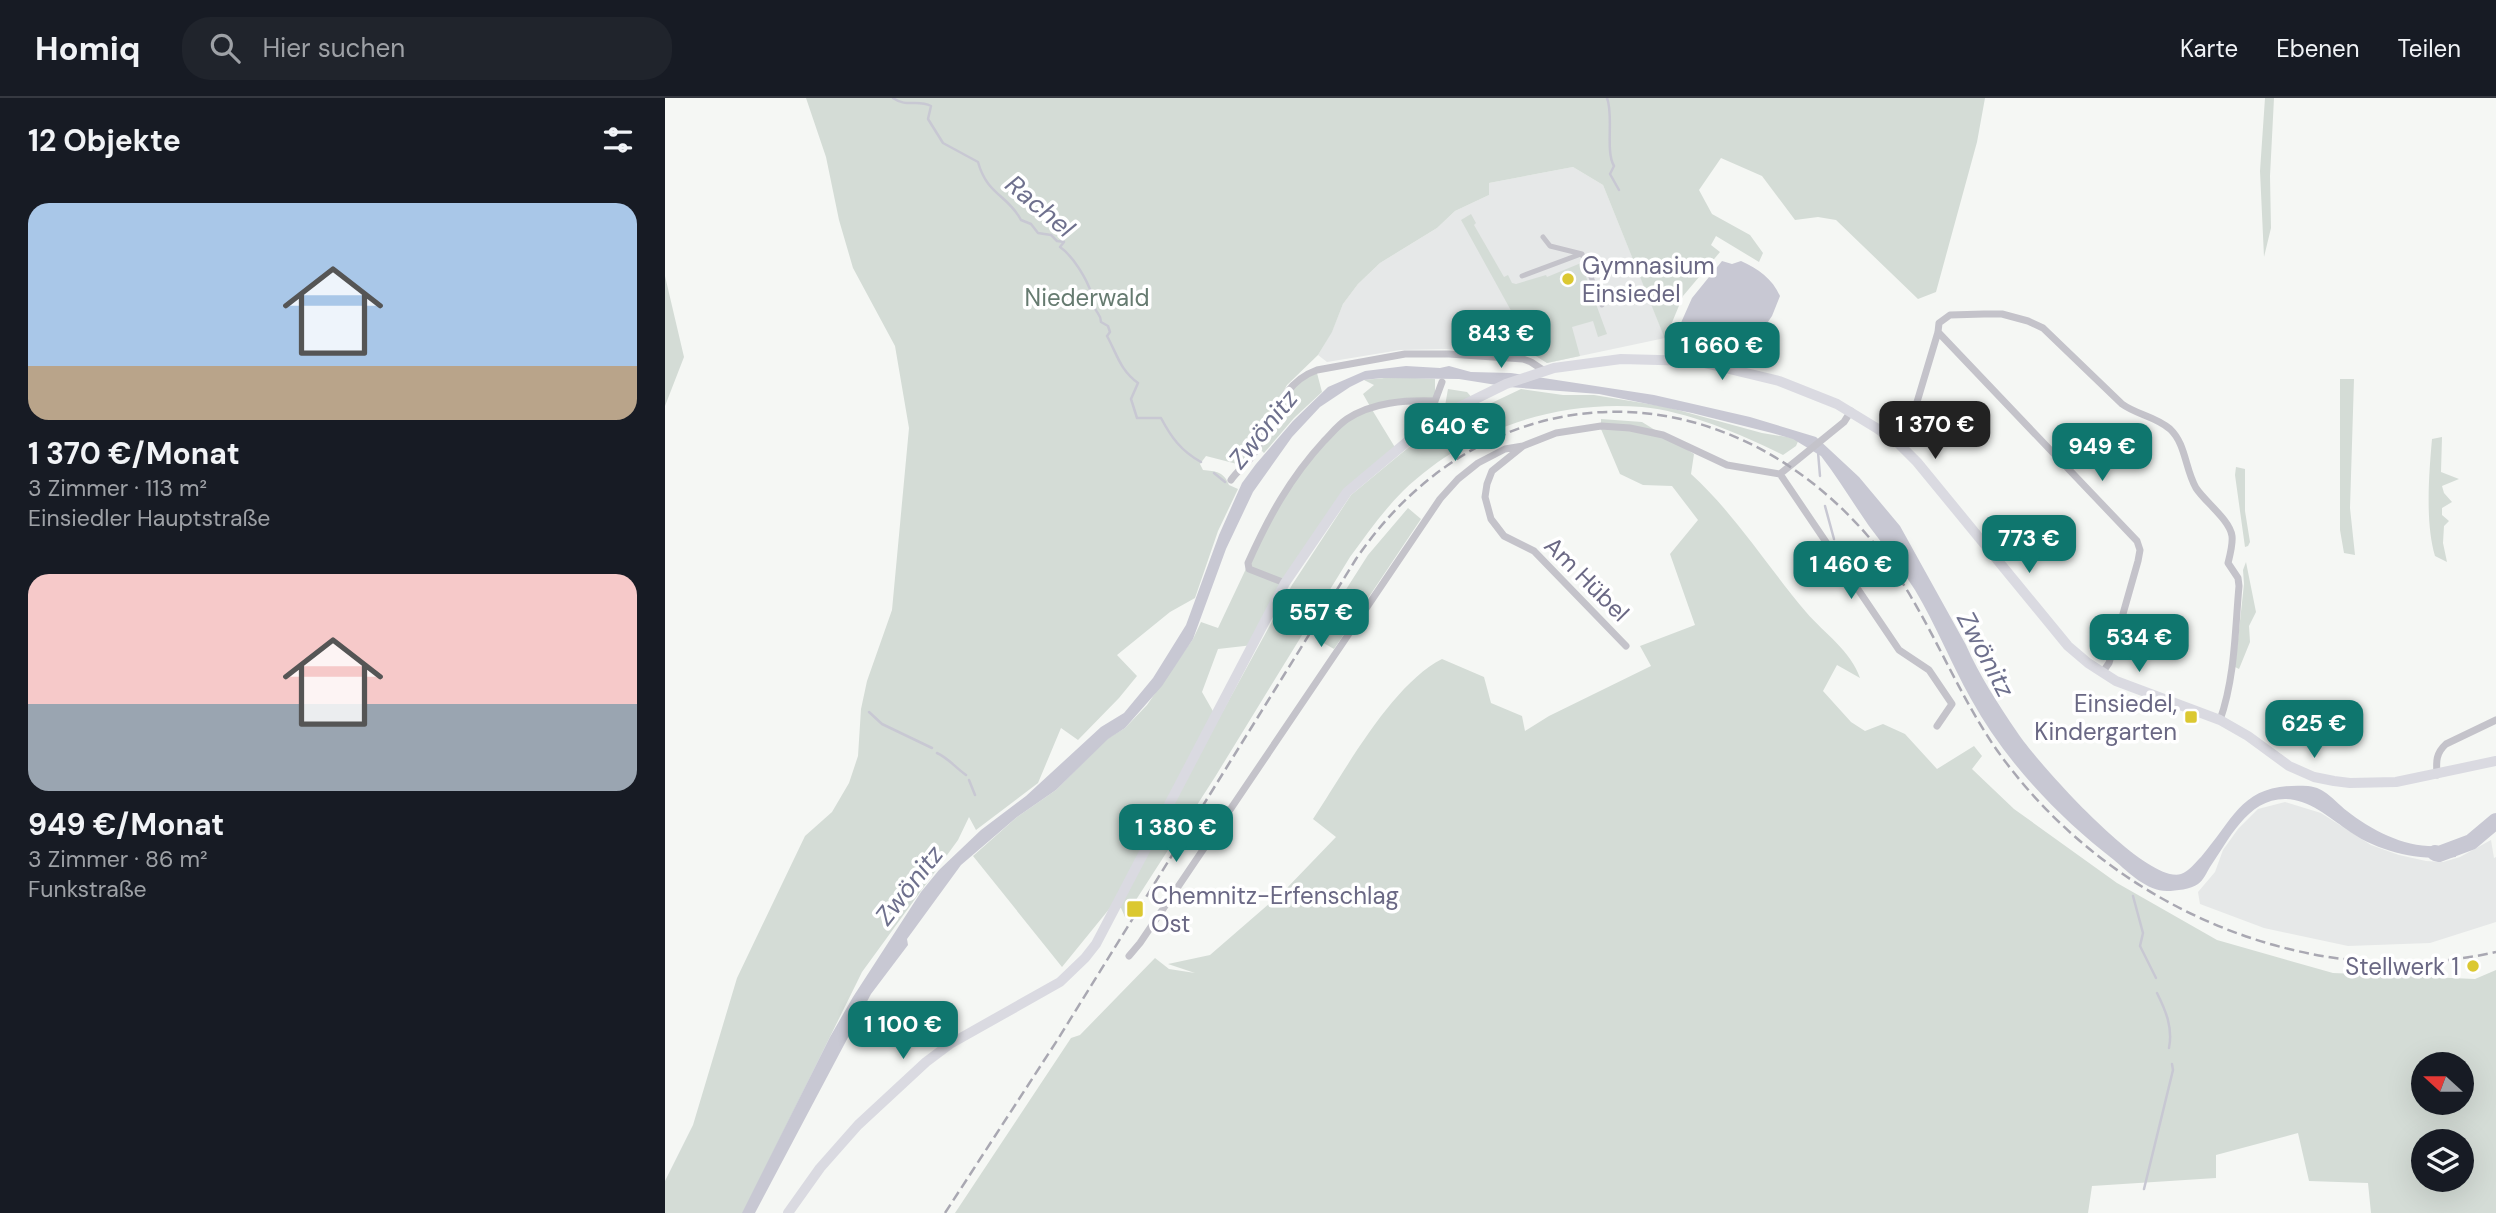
<!DOCTYPE html>
<html lang="de">
<meta charset="utf-8">
<style>
:root{--surface:#171b24;--page:#20242c;--text:#f1f3f6;--muted:#9ea1a6;--line:#363941;--accent:#0f766e}
body{margin:0;font-family:"DM Sans",sans-serif;background:var(--page);color:var(--text);height:100vh;display:flex;flex-direction:column;font-size:26px;white-space:nowrap}
*{box-sizing:border-box;margin:0}
p{font-size:23px;color:var(--muted)}
.icon{flex:none;width:38px;height:38px;fill:none;stroke:currentColor;stroke-width:2;stroke-linecap:round;stroke-linejoin:round}
.map{position:relative;flex:1;overflow:hidden}
.drawer{display:flex;flex-direction:column;background:var(--surface);width:665px}
.drawer>*{flex:none}
.needle{width:46px;rotate:291deg}
.tools{position:absolute;left:1746px;top:954px;display:grid;gap:14px}
.tools a{display:grid;place-items:center;width:63px;height:63px;border-radius:50%;background:var(--surface);box-shadow:0 7px 28px #0002;font-size:35px}
.price{position:absolute;translate:-50% -60px;padding:0 16px;border-radius:14px;background:var(--accent);color:#fff;font-size:23px;line-height:46px;filter:drop-shadow(0 2px 4px #0008)}
.price::after{content:'';position:absolute;left:50%;top:42px;width:21px;height:16px;margin-left:-10px;background:inherit;clip-path:polygon(0 0,100% 0,50% 100%)}
.price.on{background:#222;color:#fff}
ul{padding:0;list-style:none}
li{display:grid;align-content:center;gap:14px;height:371px;padding:0 28px}
li span{display:grid;place-items:center;height:217px;border-radius:21px;color:#555}
li>.icon{margin-inline-start:auto}
span .icon{width:126px;height:126px;fill:#fffc;stroke-width:1}
li b{font-size:30px}
h2{display:flex;justify-content:space-between;align-items:center;height:84px;padding:0 28px;font-size:30px}
header{display:flex;align-items:center;gap:42px;box-sizing:border-box;height:98px;padding:0 35px;background:var(--surface);border-bottom:2px solid var(--line)}
header strong{font-size:33px}
nav{display:flex;gap:38px;margin-inline-start:auto;font-size:24px}
.search{width:490px;height:63px;background:var(--page);display:flex;align-items:center;gap:18px;box-sizing:border-box;padding:0 24px;border-radius:28px;color:var(--muted);font-size:26px}
main{display:flex;flex:1;min-height:0}
.map>svg:first-child{display:block}
</style>
<header>
<strong>Homiq</strong>
<div class="search"><svg class="icon" aria-label="search" viewBox="0 0 24 24"><circle cx="10" cy="10" r="6"/><path d="M15 15l6 6"/></svg>Hier suchen</div>
<nav><a>Karte</a><a>Ebenen</a><a>Teilen</a></nav>
</header>
<main>
<section class="drawer">
<h2>12 Objekte<svg class="icon" aria-label="filters" viewBox="0 0 24 24"><path d="M4 7h16M4 17h16"/><circle cx="9" cy="7" r="2"/><circle cx="15" cy="17" r="2"/></svg></h2>
<ul>
<li><span style="background:linear-gradient(#a9c7e8 75%,#b9a48a 0)"><svg class="icon" aria-label="home" viewBox="0 0 24 24"><path d="M3 11l9-7 9 7M6 9v11h12V9"/></svg></span><div><b>1 370 €/Monat</b><p>3 Zimmer · 113 m²</p><p>Einsiedler Hauptstraße</p></div></li>
<li><span style="background:linear-gradient(#f6c9c9 60%,#9aa5b1 0)"><svg class="icon" aria-label="home" viewBox="0 0 24 24"><path d="M3 11l9-7 9 7M6 9v11h12V9"/></svg></span><div><b>949 €/Monat</b><p>3 Zimmer · 86 m²</p><p>Funkstraße</p></div></li>
</ul>
</section>
<div class="map">
<svg width="1831" height="1115" viewBox="0 0 1831 1115">
<rect width="100%" height="100%" fill="#f5f7f4"/>
<!-- built -->
<path fill="#e6e8e8" d="M908 69 938 87 1000 240 882 265 871 258 781 251 735 252 662 264 653 257 667 233 678 206 693 186 715 165 772 130 790 113 824 97V85Z
M1620 704 1656 715 1706 747 1734 757 1761 763 1778 764 1795 759 1826 742 1829 760 1831 759V824L1765 845 1683 848 1599 830 1535 806 1533 794 1550 774 1558 752 1573 731 1593 711Z"/>
<!-- green -->
<path fill="#d4dcd6" fill-rule="evenodd" d="M141 0H1320L1312 44 1271 194 1253 201 1171 122 1153 119 1130 122 1097 78 1056 60 1034 92 1047 116 1085 137 1098 155 1094 164 1051 138 1046 147 1055 154 1018 198 1006 227 1017 243 1002 246 938 87 908 69 824 85V97L790 113 772 130 715 165 693 186 678 206 667 234 653 257 622 287 585 355 576 367 541 358 535 366 538 372C551 373 559 374 564 387L573 391 553 433 530 500 505 514 452 557 472 578 454 600 413 642 396 630 373 685 311 732 304 719 293 742 197 874 78 1115H0V1083L28 1027 72 880 140 738 167 714 184 685 193 658 196 611 202 583 227 512 244 330 230 248 188 170 174 122 161 59Z
M1600 0H1609L1605 78 1606 130 1599 159 1595 73Z
M806 116 811 125 809 127 839 179 843 177 847 185 851 186 881 177 882 179 916 165 942 236 933 239 928 223 907 229 915 258 882 265 871 258 796 122Z
M0 178 19 259 0 308Z
M652 275 657 294 629 320 599 355 594 350 619 301 636 282Z
M730 279 770 281V303L706 310 731 351 682 394 620 485 588 547 553 551 537 594 553 622 627 487 686 397 744 349 775 336 783 291 802 294 816 310 856 291 898 297H929L1002 309 1097 335 1134 341 1131 348 1118 357C1078 337 1022 313 977 309 890 302 801 332 738 393 718 413 702 436 685 459L550 679 460 819 456 810H445L397 869 308 758 352 719 391 692 442 641 460 630 482 607 528 541 536 524 553 530 613 403 672 329 706 310 698 296 709 287 699 282Z
M1675 281H1689L1685 410 1690 457 1679 455 1675 432Z
M936 321 977 324 1029 356 1026 376C1070 416 1102 468 1141 514 1159 535 1186 553 1195 580L1172 567 1158 593 1186 624 1200 633 1218 626 1240 636 1272 671 1309 648 1317 658 1307 671 1349 711 1452 785 1552 842 1668 875 1810 881 1831 872V1115H1706L1703 1085 1644 1083 1633 1035 1551 1057V1080L1427 1088 1423 1115H290L406 940 415 937 490 860 504 871 530 875 503 866 545 857 620 792 671 739 648 721C680 673 726 587 777 561L819 579 826 605 857 618 860 633 884 618 986 568 975 548 1030 527 1005 456 1033 422 1007 388 978 387 955 376 936 331ZM1759 966H1797V1004H1759ZM1759 1043H1797V1082H1759Z
M1777 339 1776 374 1794 381 1777 388 1779 395 1787 404 1777 410V417L1784 423 1779 428 1778 445 1782 464 1770 458C1760 425 1764 375 1767 341Z
M1571 369 1580 371V413L1585 444 1583 448 1580 449 1570 377Z
M743 410 756 421 669 551 650 540 703 457Z
M1581 464 1591 514 1584 528 1585 544 1574 571 1570 569 1579 486 1578 472Z"/>
<!-- water -->
<path fill="#c8c8d3" d="M1057 163 1067 166 1076 163C1093 171 1107 180 1115 198L1107 218 1092 240H1075L1061 245 1022 235 1015 227 1027 200Z
M741 268 775 270 784 268 806 274 846 275 989 297 1085 319 1151 339 1194 379 1235 428 1301 547C1314 577 1333 606 1352 634 1371 663 1481 787 1516 776 1524 773 1530 765 1536 759 1572 717 1577 684 1643 688 1661 690 1668 702 1682 713 1711 736 1751 755 1789 746L1791 759C1754 763 1712 754 1681 731 1664 719 1643 701 1620 701 1582 701 1564 742 1545 769 1542 774 1538 783 1533 786 1526 791 1511 793 1502 793 1482 793 1464 775 1449 762 1392 718 1341 664 1306 601 1286 565 1271 527 1250 492 1236 470 1220 449 1204 428 1188 405 1173 380 1156 358L1128 341 1107 335 1027 315 934 296 844 289 794 281 717 280 699 282 685 289 655 309 627 339 588 394 561 451 528 541 497 588 460 630 443 641 391 692 352 719 296 767 242 841 243 847 206 896 90 1115H77L165 939 188 899 256 794 274 772 316 732 361 698 436 629 459 615 488 580 521 527 554 437 577 385 591 366 628 323 663 289 700 273Z"/>
<g fill="none" stroke-linecap="round" stroke-linejoin="round">
<!-- stream -->
<path stroke="#c8c8d3" stroke-width="2.5" d="M228 0C242 10 252 1 266 8L263 21 278 45 313 64C322 97 343 97 356 122L366 126 373 135 386 137 392 143 399 144 395 149C408 158 422 181 427 197 428 200 427 205 429 208 431 215 436 216 436 224L443 228 445 234 442 238C452 256 455 272 473 285L466 301 472 320H496C506 339 516 353 536 364
M942 0C949 17 940 53 949 68L945 76 954 92
M1153 354 1155 378
M549 375 560 384
M1160 408 1169 441
M204 614 217 626 267 650
M272 655C283 660 290 669 301 677
M304 682 310 697
M1468 798 1478 835 1475 848 1491 880
M1492 895C1501 913 1508 930 1504 950
M1479 1091 1508 972 1507 966"/>
<!-- river -->
<path stroke="#c8c8d3" stroke-width="16" d="M1770 755 1774 756 1806 744 1831 723"/>
<!-- pedestrian -->
<path stroke="#c4c3ca" stroke-width="5" d="M878 139 885 148 917 156 937 207
M857 178 916 156"/>
<!-- minor -->
<path stroke="#c4c3ca" stroke-width="7" d="M1273 234 1472 443 1475 452 1473 463 1444 565 1437 575
M768 322 770 303 777 284
M1232 344 1243 334 1273 234 1274 225 1285 217 1319 216H1337L1363 223 1378 230 1457 306C1472 317 1490 318 1505 331 1521 346 1520 371 1531 390 1540 404 1565 422 1567 438 1568 446 1565 457 1563 465L1573 480 1574 488C1570 532 1570 580 1555 622
M858 348 827 373 822 386 820 399 826 421 839 438 869 453 961 548
M1115 376 1234 552 1264 572 1287 606 1272 628
M566 382C572 373 582 366 588 357 609 326 613 286 652 272L740 256H784L858 261 866 264 878 272
M620 485 584 471 583 465C603 420 625 380 659 343 666 336 673 327 682 321 708 304 740 302 770 303
M1772 677C1771 663 1771 655 1781 646L1831 622
M464 858 475 845 775 401 793 381 813 365 840 351 858 348 891 335 936 328 965 330 998 337 1062 367 1115 376 1179 324 1186 313"/>
<!-- secondary -->
<path stroke="#dadae1" stroke-width="10" d="M123 1115 155 1070 193 1027 261 964 285 946 395 884 420 860 431 846 620 485 682 394 768 322 841 286 889 270 956 261 1031 263 1114 283 1172 306 1213 331 1232 344 1252 364 1403 548 1423 565 1451 583 1555 622 1583 638 1624 668 1649 679 1669 683 1685 685 1731 684 1831 663"/>
<!-- rail -->
<path stroke="#a9a8b2" stroke-width="2.5" stroke-dasharray="10 5" stroke-linecap="butt" d="M280 1115 393 941 691 461C820 272 1053 266 1202 437 1256 498 1282 577 1327 645 1436 805 1639 897 1831 854"/>
</g>
<!-- markers -->
<g fill="#dbc831" stroke="#fff" stroke-width="2.5">
<circle cx="903" cy="181" r="7"/>
<rect x="1519" y="612" width="14" height="14" rx="3.5"/>
<rect x="461" y="802" width="18" height="18" rx="3.5"/>
<circle cx="1808" cy="868" r="7"/>
</g>
<g text-anchor="middle" dominant-baseline="central" stroke-width="7" stroke-linejoin="round" paint-order="stroke">
<!-- poi labels -->
<g font-size="24" fill="#6a6884" stroke="#fff" text-anchor="start">
<text x="917" y="167">Gymnasium<tspan x="917" dy="28">Einsiedel</tspan></text>
<text x="1512" y="605" text-anchor="end">Einsiedel,<tspan x="1512" dy="28">Kindergarten</tspan></text>
<text x="486" y="797">Chemnitz-Erfenschlag<tspan x="486" dy="28">Ost</tspan></text>
<text x="1794" y="868" text-anchor="end">Stellwerk 1</text>
</g>
<!-- park labels -->
<g font-size="24" fill="#667b70" stroke="#fff">
<text x="422" y="199">Niederwald</text>
</g>
<!-- street labels -->
<g font-size="24" fill="#6a6884" stroke="#fff">
<text transform="translate(922 481) rotate(45)">Am Hübel</text>
</g>
<!-- water labels -->
<g font-size="26" font-style="italic" fill="#6e708d" stroke="#fff">
<text transform="translate(375 108) rotate(40)">Rachel</text>
<text transform="translate(598 331) rotate(-51)">Zwönitz</text>
<text transform="translate(1321 556) rotate(62)">Zwönitz</text>
<text transform="translate(244 787) rotate(-52)">Zwönitz</text>
</g>
</g>
</svg>
<div class="tools">
<a><svg class="needle" viewBox="-14 -14 28 28"><path d="M0-13l5 13h-10z" fill="#e53935"/><path d="M0 13l5-13h-10z" fill="#9ea1a6"/></svg></a>
<a><svg class="icon" aria-label="layers" viewBox="0 0 24 24"><path d="M12 4l9 5-9 5-9-5zM3 14l9 5 9-5"/></svg></a>
</div>
<b class="price" style="left:836px;top:272px">843 €</b>
<b class="price" style="left:1057px;top:284px">1 660 €</b>
<b class="price on" style="left:1270px;top:363px">1 370 €</b>
<b class="price" style="left:790px;top:365px">640 €</b>
<b class="price" style="left:1437px;top:385px">949 €</b>
<b class="price" style="left:1364px;top:477px">773 €</b>
<b class="price" style="left:1186px;top:503px">1 460 €</b>
<b class="price" style="left:656px;top:551px">557 €</b>
<b class="price" style="left:1474px;top:576px">534 €</b>
<b class="price" style="left:1649px;top:662px">625 €</b>
<b class="price" style="left:511px;top:766px">1 380 €</b>
<b class="price" style="left:238px;top:963px">1 100 €</b>
</div>
</main>
